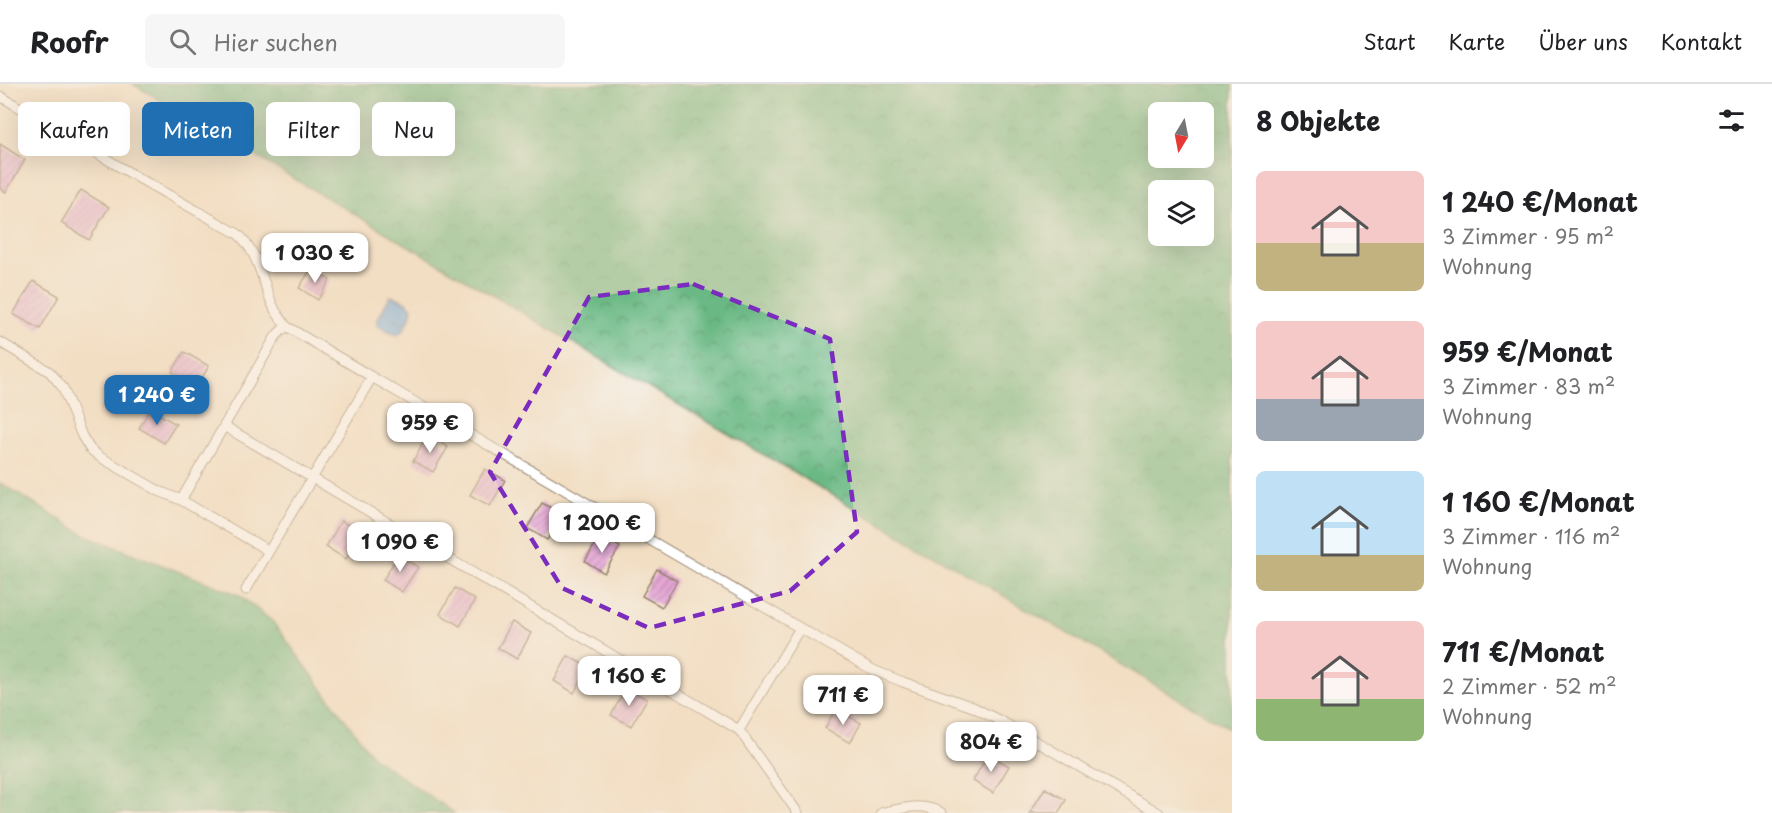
<!DOCTYPE html>
<html lang="de">
<meta charset="utf-8">
<style>
:root{--surface:#fff;--page:#f6f6f6;--text:#202124;--muted:#757577;--line:#e0e0e0;--accent:#1f6fb2}
body{margin:0;font-family:"Playpen Sans",sans-serif;background:var(--page);color:var(--text);height:100vh;display:flex;flex-direction:column;font-size:22px;white-space:nowrap}
*{box-sizing:border-box;margin:0}
p{font-size:20px;color:var(--muted)}
.icon{flex:none;width:33px;height:33px;fill:none;stroke:currentColor;stroke-width:2;stroke-linecap:round;stroke-linejoin:round}
.map{position:relative;flex:1;overflow:hidden}
.drawer{display:flex;flex-direction:column;background:var(--surface);width:540px}
.drawer>*{flex:none}
.banner{position:absolute;left:18px;top:18px;width:570px;height:54px;display:flex;gap:12px}
.needle{width:39px;rotate:190deg}
.tools{position:absolute;left:1148px;top:18px;display:grid;gap:12px}
.tools a{display:grid;place-items:center;width:66px;height:66px;border-radius:9px;background:var(--surface);box-shadow:0 6px 24px #0002;font-size:30px}
.price{position:absolute;translate:-50% -51px;padding:0 14px;border-radius:12px;background:#fff;color:#222;font-size:20px;line-height:39px;filter:drop-shadow(0 2px 3px #0008)}
.price::after{content:'';position:absolute;left:50%;top:36px;width:18px;height:14px;margin-left:-9px;background:inherit;clip-path:polygon(0 0,100% 0,50% 100%)}
.price.active{background:var(--accent);color:#fff}
ul{padding:0;list-style:none}
li{display:flex;align-items:center;gap:18px;height:150px;padding:0 24px}
li span{display:grid;place-items:center;flex:none;width:168px;height:120px;border-radius:9px;color:#555}
li>.icon{margin-inline-start:auto}
span .icon{width:72px;height:72px;fill:#fffc;stroke-width:1}
li b{font-size:26px}
h2{display:flex;justify-content:space-between;align-items:center;height:72px;padding:0 24px;font-size:26px}
.tag{padding:0 21px;border-radius:9px;background:var(--surface);box-shadow:0 6px 24px #0002;font-size:21px;line-height:54px}
.tag.active{background:var(--accent);color:#fff}
header{display:flex;align-items:center;gap:36px;box-sizing:border-box;height:84px;padding:0 30px;background:var(--surface);border-bottom:2px solid var(--line)}
header strong{font-size:28px}
nav{display:flex;gap:33px;margin-inline-start:auto;font-size:21px}
.search{width:420px;height:54px;background:var(--page);display:flex;align-items:center;gap:15px;box-sizing:border-box;padding:0 21px;border-radius:9px;color:var(--muted);font-size:22px}
main{display:flex;flex:1;min-height:0}
.map>svg:first-child{display:block}
</style>
<header>
<strong>Roofr</strong>
<div class="search"><svg class="icon" aria-label="search" viewBox="0 0 24 24"><circle cx="10" cy="10" r="6"/><path d="M15 15l6 6"/></svg>Hier suchen</div>
<nav><a>Start</a><a>Karte</a><a>Über uns</a><a>Kontakt</a></nav>
</header>
<main>
<div class="map">
<svg width="1232" height="729" viewBox="0 0 1232 729">
<defs>
<pattern id="forest-crowns" width="20" height="18" patternUnits="userSpaceOnUse" patternTransform="scale(1.5)"><rect width="20" height="18" fill="#6bb984"/><path d="M2 6a3 3 0 1 1 6 0M12 15a3 3 0 1 1 6 0" fill="none" stroke="#59976b"/></pattern>
<pattern id="water-ripples" width="26" height="14" patternUnits="userSpaceOnUse" patternTransform="scale(1.5)"><rect width="26" height="14" fill="#70ace2"/><path d="M2 4q2-2 4 0t4 0M15 11q2-2 4 0t4 0" fill="none" stroke="#5d8cb7"/></pattern>
<pattern id="building-hatch" width="6" height="6" patternUnits="userSpaceOnUse" patternTransform="scale(1.5)"><rect width="6" height="6" fill="#e5a4d5"/><path d="M-1 1l2-2M0 6l6-6M5 7l2-2" fill="none" stroke="#bb86ac"/></pattern>
</defs>
<rect width="100%" height="100%" fill="#f6f6f2"/>
<filter id="ink" filterUnits="userSpaceOnUse"><feTurbulence type="fractalNoise" baseFrequency=".0167" numOctaves="2"/><feDisplacementMap in="SourceGraphic" scale="12" xChannelSelector="R" yChannelSelector="G"/><feConvolveMatrix kernelMatrix="1 2 1 2 8 2 1 2 1" color-interpolation-filters="sRGB"/></filter>
<filter id="wash" filterUnits="userSpaceOnUse"><feTurbulence type="fractalNoise" baseFrequency=".008" numOctaves="4" result="noise"/><feDisplacementMap in="SourceGraphic" scale="24" xChannelSelector="R" yChannelSelector="G"/><feGaussianBlur stdDeviation="1.35" result="paint"/><feColorMatrix in="noise" values="0 0 0 0 0 0 0 0 0 0 0 0 0 0 0 0 0 1.4 0 .05"/><feComposite in="paint" operator="in"/></filter>
<g filter="url(#wash)">
<rect width="100%" height="100%" fill="#f2dec3"/>
<!-- forest -->
<path fill="url(#forest-crowns)" stroke="#537251" stroke-width="1.5" fill-rule="evenodd" d="M133 0H1232V646ZM1158 28H1203V74H1158ZM1158 106H1203V152H1158Z
M0 399 85 451 239 511 272 537 373 673 454 729H0Z"/>
<!-- water -->
<path fill="url(#water-ripples)" stroke="#566b80" stroke-width="1.5" d="M390 212C398 213 407 217 412 224 411 233 406 246 397 251L377 241 378 235Z"/>
<g id="blocks">
<!-- building -->
<path fill="url(#building-hatch)" d="M0 60 25 76 6 108 0 105Z
M81 106 109 123 89 156 61 139Z
M311 185 330 196 318 216 299 204Z
M33 197 59 212 40 245 13 230Z
M184 268 209 282 197 302 172 288Z
M150 325 176 340 164 359 139 344Z
M428 351 448 363 433 388 413 377Z
M485 385 505 396 490 422 470 411Z
M542 419 562 430 547 456 527 444Z
M341 437 361 448 346 475 326 463Z
M600 452 620 463 604 489 585 477Z
M398 471 418 483 402 508 383 496Z
M657 485 677 497 662 523 642 512Z
M455 504 475 516 460 542 440 530Z
M512 538 531 549 517 575 498 564Z
M568 572 588 583 574 609 554 597Z
M626 604 647 615 631 642 611 631Z
M836 625 861 639 850 659 825 644Z
M988 670 1009 682 993 709 973 697Z
M1045 704 1066 716 1058 729H1030Z"/>
</g>
</g>
<g filter="url(#ink)">
<use href="#blocks" fill-opacity="0" stroke="#968470" stroke-width="1.5"/>
<g fill="none" stroke-linecap="round" stroke-linejoin="round">
<!-- lane casing -->
<g stroke="#968470" stroke-width="11">
<path id="lane" d="M0 12 142 96 238 150C260 170 262 200 275 226 278 231 282 236 286 242
M0 258 50 288 63 304 82 352 90 365 100 373 159 407 181 416
M372 293 800 544 739 646
M224 342 276 252 286 242 372 293 269 467 181 416 224 342 697 621 739 646 798 729
M246 506 269 467
M800 544 873 586 903 598 973 623 1006 640 1159 729
M881 729C902 724 922 718 942 729"/>
</g>
<!-- lane -->
<use href="#lane" stroke="#fff" stroke-width="9"/>
</g>
</g>
<!-- marked area -->
<path d="M0 0H1232V729H0ZM693 200 830 255 857 448 790 507 649 544 562 504 490 388 589 213Z" fill="#f2dec3" fill-opacity=".55" fill-rule="evenodd"/>
<path fill="none" stroke="#7b2cbf" stroke-width="4.5" stroke-dasharray="12 8" stroke-linejoin="round" d="M693 200 830 255 857 448 790 507 649 544 562 504 490 388 589 213Z"/>
</svg>
<div class="tools">
<a><svg class="needle" viewBox="-14 -14 28 28"><path d="M0-13l5 13h-10z" fill="#e53935"/><path d="M0 13l5-13h-10z" fill="#757577"/></svg></a>
<a><svg class="icon" aria-label="layers" viewBox="0 0 24 24"><path d="M12 4l9 5-9 5-9-5zM3 14l9 5 9-5"/></svg></a>
</div>
<b class="price" style="left:315px;top:200px">1 030 €</b>
<b class="price active" style="left:157px;top:342px">1 240 €</b>
<b class="price" style="left:430px;top:370px">959 €</b>
<b class="price" style="left:602px;top:470px">1 200 €</b>
<b class="price" style="left:400px;top:489px">1 090 €</b>
<b class="price" style="left:629px;top:623px">1 160 €</b>
<b class="price" style="left:843px;top:642px">711 €</b>
<b class="price" style="left:991px;top:689px">804 €</b>
<div class="banner">
<a class="tag">Kaufen</a>
<a class="tag active">Mieten</a>
<a class="tag">Filter</a>
<a class="tag">Neu</a>
</div>
</div>
<section class="drawer">
<h2>8 Objekte<svg class="icon" aria-label="filters" viewBox="0 0 24 24"><path d="M4 7h16M4 17h16"/><circle cx="9" cy="7" r="2"/><circle cx="15" cy="17" r="2"/></svg></h2>
<ul>
<li><span style="background:linear-gradient(#f6c9c9 60%,#c2b280 0)"><svg class="icon" aria-label="home" viewBox="0 0 24 24"><path d="M3 11l9-7 9 7M6 9v11h12V9"/></svg></span><div><b>1 240 €/Monat</b><p>3 Zimmer · 95 m²</p><p>Wohnung</p></div></li>
<li><span style="background:linear-gradient(#f6c9c9 65%,#9aa5b1 0)"><svg class="icon" aria-label="home" viewBox="0 0 24 24"><path d="M3 11l9-7 9 7M6 9v11h12V9"/></svg></span><div><b>959 €/Monat</b><p>3 Zimmer · 83 m²</p><p>Wohnung</p></div></li>
<li><span style="background:linear-gradient(#bfe0f5 70%,#c2b280 0)"><svg class="icon" aria-label="home" viewBox="0 0 24 24"><path d="M3 11l9-7 9 7M6 9v11h12V9"/></svg></span><div><b>1 160 €/Monat</b><p>3 Zimmer · 116 m²</p><p>Wohnung</p></div></li>
<li><span style="background:linear-gradient(#f6c9c9 65%,#8fb573 0)"><svg class="icon" aria-label="home" viewBox="0 0 24 24"><path d="M3 11l9-7 9 7M6 9v11h12V9"/></svg></span><div><b>711 €/Monat</b><p>2 Zimmer · 52 m²</p><p>Wohnung</p></div></li>
</ul>
</section>
</main>
